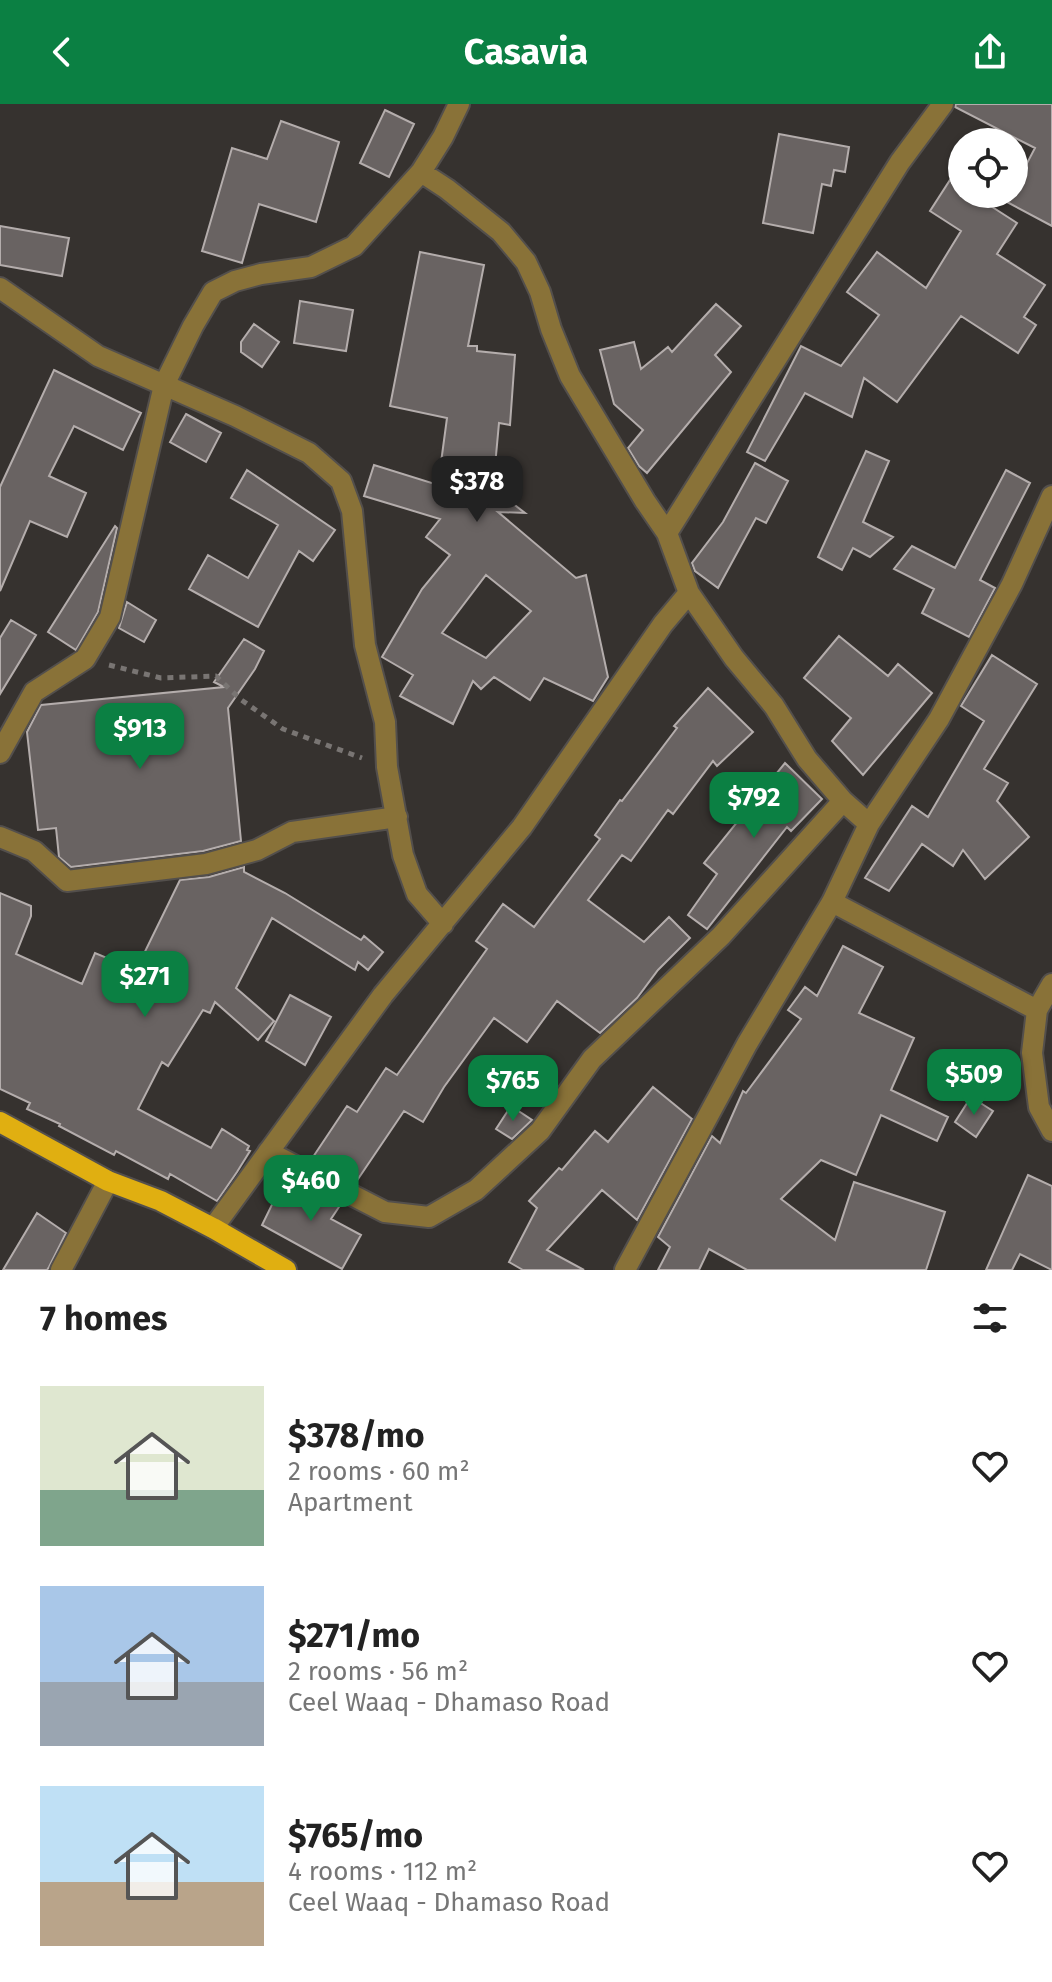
<!DOCTYPE html>
<meta charset="utf-8">
<style>
:root{--surface:#fff;--page:#f2f2f2;--text:#222;--muted:#767676;--accent:#0b8043}
body{margin:0;font-family:"Fira Sans",sans-serif;background:var(--page);color:var(--text);height:100vh;display:flex;flex-direction:column;font-size:30px;white-space:nowrap}
*{box-sizing:border-box;margin:0}
p{font-size:26px;color:var(--muted)}
.icon{flex:none;width:44px;height:44px;fill:none;stroke:currentColor;stroke-width:2;stroke-linecap:round;stroke-linejoin:round}
.map{position:relative;height:1166px;overflow:hidden}
.panel{display:flex;flex-direction:column;background:var(--surface);flex:1}
.panel>*{flex:none}
.tools{position:absolute;left:948px;top:24px;display:grid;gap:16px}
.tools a{display:grid;place-items:center;width:80px;height:80px;border-radius:50%;background:var(--surface);box-shadow:0 2px 6px #0004;font-size:40px}
.price{position:absolute;translate:-50% -68px;padding:0 18px;border-radius:16px;background:var(--accent);color:#fff;font-size:26px;line-height:52px;filter:drop-shadow(0 2px 4px #0008)}
.price::after{content:'';position:absolute;left:50%;top:48px;width:24px;height:18px;margin-left:-12px;background:inherit;clip-path:polygon(0 0,100% 0,50% 100%)}
.price.current{background:#222;color:#fff}
ul{padding:0;list-style:none}
li{display:flex;align-items:center;gap:24px;height:200px;padding:0 40px}
li span{display:grid;place-items:center;flex:none;width:224px;height:160px;border-radius:0px;color:#555}
li>.icon{margin-inline-start:auto}
span .icon{width:96px;height:96px;fill:#fffc;stroke-width:1}
li b{font-size:34px}
h2{display:flex;justify-content:space-between;align-items:center;height:96px;padding:0 40px;font-size:34px}
header{display:flex;justify-content:space-between;align-items:center;height:104px;padding:0 40px;background:var(--accent);color:#fff;font-size:36px;font-weight:700}
.map>svg:first-child{display:block}
</style>
<header><svg class="icon" aria-label="back" viewBox="0 0 24 24"><path d="M15 5l-7 7 7 7"/></svg>Casavia<svg class="icon" aria-label="share" viewBox="0 0 24 24"><path d="M12 15V3M7 8l5-5 5 5M5 13v7h14v-7"/></svg></header>
<div class="map">
<svg width="1052" height="1166" viewBox="0 0 1052 1166">
<rect width="100%" height="100%" fill="#36322f"/>
<!-- building -->
<path fill="#696362" stroke="#b4adac" stroke-width="2" fill-rule="evenodd" d="M956 0H1052V122L1007 98 1011 90H1014V84L1035 44 955 3Z
M385 6 414 20 389 73 360 59Z
M281 17 339 38 316 118 259 100 242 159 202 147 232 44 267 55Z
M779 30 849 43 845 68 834 66 831 82 822 80 813 129 763 119Z
M950 76 962 84V90H972L1017 119 997 150 1045 181 1024 213 1036 221 1018 249 961 212 897 298 864 274 852 313 805 289 765 357 747 348 801 242 841 262 879 211 847 188 877 148 926 184 961 127 930 107Z
M0 122 69 134 62 172 0 161Z
M420 148 484 161 468 242H477V247L515 251 510 321 499 319 493 384 525 409 498 408 576 474 586 471 608 573 593 597 544 574 530 596 494 573 481 585 473 577 453 620 400 592 413 571 382 553 422 485 450 451 426 433 440 415 364 392 374 361 438 381 447 314 390 302ZM486 471 531 507 486 554 442 529Z
M300 197 353 206 346 247 294 239Z
M716 200 741 222 715 251 731 268 647 369 639 362 628 344 643 326 614 300 600 246 634 238 641 265 668 243 672 248Z
M254 220 279 238 262 263 241 248V238Z
M54 266 141 309 123 346 74 322 49 372 86 389 67 433 30 417 0 487V383Z
M186 310 221 329 206 358 170 338Z
M866 347 889 357 863 418 893 433 870 453 853 444 842 466 818 453Z
M755 359 788 377 766 419 756 414 718 484 695 467 692 459 723 418Z
M247 366 335 426 313 457 299 447 258 523 189 485 208 451 248 474 278 421 231 394Z
M1006 366 1030 379 980 476 995 484 969 533 922 509 934 485 894 465 912 442 955 464Z
M115 422 117 424 98 508 76 546 48 528Z
M127 498 156 516 144 538 119 524Z
M11 516 36 531 0 590V534Z
M839 532 888 572 898 560 932 589 863 671 832 637 851 614 804 574Z
M244 535 264 547 255 565 228 604 241 737 203 747 71 763 59 753 56 724 38 726 27 628 41 601 224 583 214 578Z
M992 551 1037 580 984 665 1008 679 997 697 1029 733 985 775 963 746 953 762 922 740 889 787 865 774 912 702 928 713 984 617 961 602Z
M708 584 753 628 717 662 713 657 673 710 668 706 631 757 622 751 588 796 644 838 669 813 690 834 658 866 637 894 600 929 557 897 527 938 494 914 444 983 423 1018 404 1007 356 1078 311 1056 347 1002 357 1008 386 964 397 971 487 845 476 837 503 800 534 823 600 735 595 731 620 696 622 697 677 624 674 622Z
M785 659 822 695 791 727 787 723 707 825 688 811 717 770 704 759Z
M244 763V768L285 789 361 836 364 832 383 848 368 866 358 858 355 866 272 814 236 884 274 917 258 936 215 898 210 909 203 906 168 962 162 958 138 1005 211 1044 222 1025 249 1042 247 1046 250 1047 237 1068 217 1097 170 1070 168 1075 116 1047 114 1051 59 1022 60 1020 27 1005 30 999 0 985V789L31 802V812L16 850 82 880 95 849 136 866 180 776 209 773Z
M843 842 883 863 859 909 914 934 891 986 948 1013 937 1037 881 1011 856 1071 821 1056 781 1095 835 1136 854 1078 945 1108 926 1166H747L709 1145 699 1166H658L670 1143 658 1133 712 1032 720 1039 743 987 746 989 801 915 788 906 805 883 817 892Z
M290 891 331 913 305 961 266 937Z
M653 983 692 1015 637 1116 602 1086 547 1146 584 1166H523L509 1158 537 1104 529 1097 559 1064 562 1066 595 1027 608 1038Z
M971 993 993 1007 976 1033 955 1018Z
M511 1002 532 1016 512 1035 496 1025Z
M1028 1071 1052 1082V1166L1020 1150 1012 1166H986Z
M286 1072 341 1100 331 1115 361 1131 342 1165 262 1121Z
M37 1109 66 1129 49 1163 47 1166H3Z"/>
<g fill="none" stroke-linecap="round" stroke-linejoin="round">
<!-- minor casing -->
<g stroke="#534f4c" stroke-width="24">
<path id="minor" d="M459 0 443 33 421 68 447 85 501 128 526 158 540 188 551 225 570 272 645 397 667 429 689 489 734 554 774 602 807 655 843 697 869 720
M0 184 98 252 235 312 309 349 341 377 352 407 365 541 385 618 387 663 403 751 417 790 443 820
M667 429 900 58 943 0
M0 649 34 588 85 555 110 513 164 281 193 222 213 188 235 177 261 170 311 163 354 142 421 68
M0 733 34 747 67 777 206 760 257 746 292 728 397 713
M832 798 1037 906 1032 949 1039 1003 1052 1027
M1037 906 1052 880
M268 1048 385 1108 429 1113 476 1086 540 1027 592 955 721 832 843 697
M213 1124 383 891 522 723 663 520 689 489
M61 1166 108 1077
M625 1166 747 940 832 798 869 720 939 615 1012 480 1052 392"/>
</g>
<!-- major casing -->
<g stroke="#534f4c" stroke-width="24">
<path id="major" d="M0 1018 108 1077 161 1097 213 1124 286 1166"/>
</g>
<!-- path -->
<path stroke="#797573" stroke-width="5" stroke-dasharray="6 6" stroke-linecap="butt" d="M109 561 161 574 216 572 240 595 283 625 362 654"/>
<!-- minor -->
<use href="#minor" stroke="#897238" stroke-width="20"/>
<!-- major -->
<use href="#major" stroke="#e0af11" stroke-width="20"/>
</g>
</svg>
<div class="tools">
<a><svg class="icon" aria-label="locate" viewBox="0 0 24 24"><circle cx="12" cy="12" r="6"/><path d="M12 2v4M12 18v4M2 12h4M18 12h4"/></svg></a>
</div>
<b class="price current" style="left:477px;top:420px">$378</b>
<b class="price" style="left:140px;top:667px">$913</b>
<b class="price" style="left:754px;top:736px">$792</b>
<b class="price" style="left:145px;top:915px">$271</b>
<b class="price" style="left:974px;top:1013px">$509</b>
<b class="price" style="left:513px;top:1019px">$765</b>
<b class="price" style="left:311px;top:1119px">$460</b>
</div>
<section class="panel">
<h2>7 homes<svg class="icon" aria-label="filters" viewBox="0 0 24 24"><path d="M4 7h16M4 17h16"/><circle cx="9" cy="7" r="2"/><circle cx="15" cy="17" r="2"/></svg></h2>
<ul>
<li><span style="background:linear-gradient(#dfe7d0 65%,#7fa58c 0)"><svg class="icon" aria-label="home" viewBox="0 0 24 24"><path d="M3 11l9-7 9 7M6 9v11h12V9"/></svg></span><div><b>$378/mo</b><p>2 rooms · 60 m²</p><p>Apartment</p></div><svg class="icon" aria-label="heart" viewBox="0 0 24 24"><path d="M12 20l-8-8c-3-5 5-10 8-4 3-6 11-1 8 4z"/></svg></li>
<li><span style="background:linear-gradient(#a9c7e8 60%,#9aa5b1 0)"><svg class="icon" aria-label="home" viewBox="0 0 24 24"><path d="M3 11l9-7 9 7M6 9v11h12V9"/></svg></span><div><b>$271/mo</b><p>2 rooms · 56 m²</p><p>Ceel Waaq - Dhamaso Road</p></div><svg class="icon" aria-label="heart" viewBox="0 0 24 24"><path d="M12 20l-8-8c-3-5 5-10 8-4 3-6 11-1 8 4z"/></svg></li>
<li><span style="background:linear-gradient(#bfe0f5 60%,#b9a48a 0)"><svg class="icon" aria-label="home" viewBox="0 0 24 24"><path d="M3 11l9-7 9 7M6 9v11h12V9"/></svg></span><div><b>$765/mo</b><p>4 rooms · 112 m²</p><p>Ceel Waaq - Dhamaso Road</p></div><svg class="icon" aria-label="heart" viewBox="0 0 24 24"><path d="M12 20l-8-8c-3-5 5-10 8-4 3-6 11-1 8 4z"/></svg></li>
</ul>
</section>
